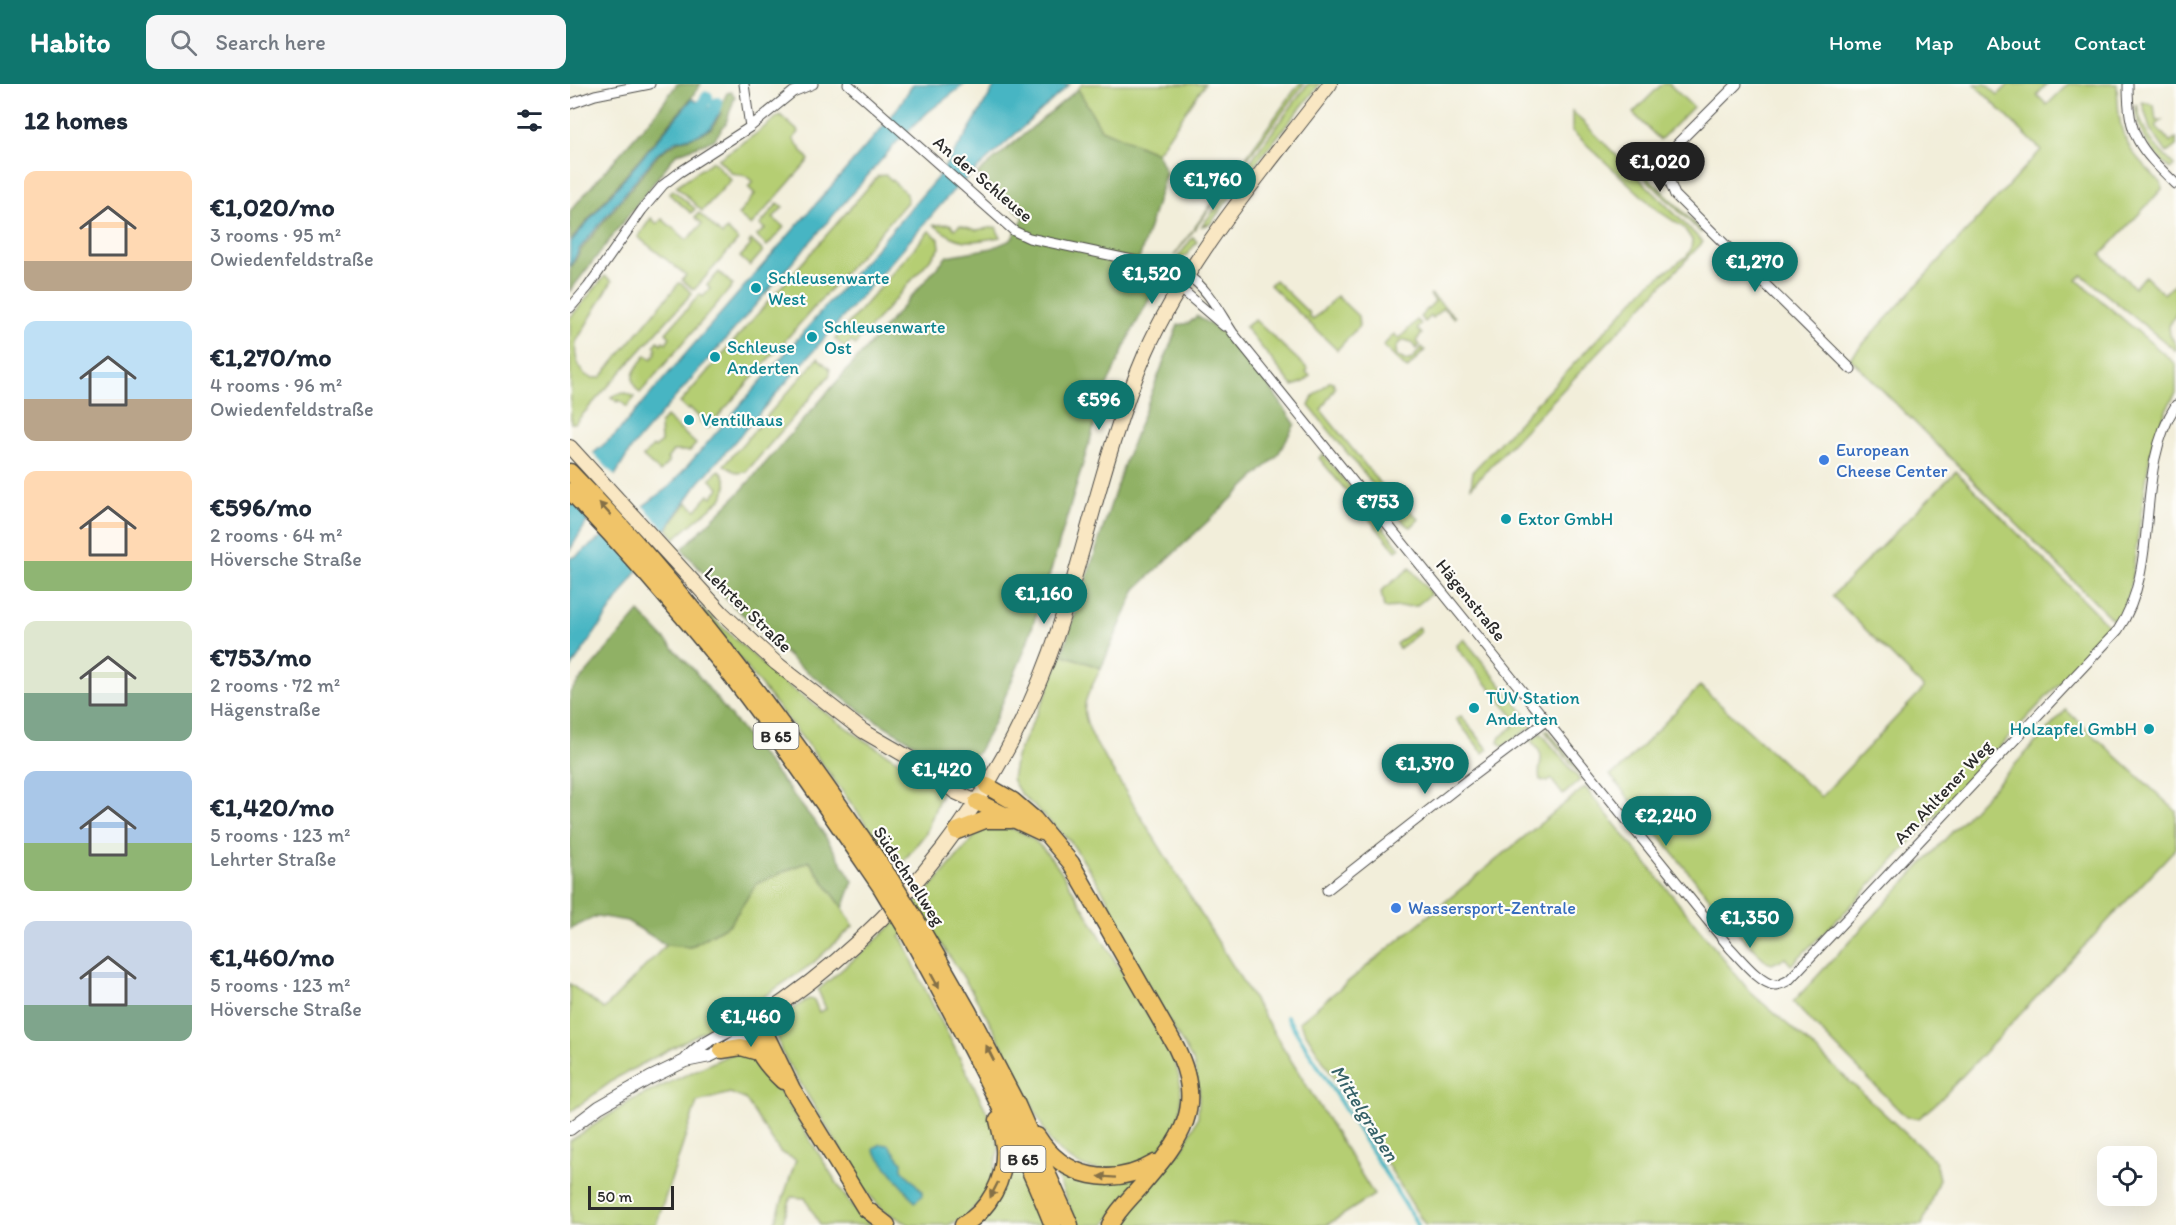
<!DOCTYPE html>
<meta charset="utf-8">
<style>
:root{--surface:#fff;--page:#f6f6f7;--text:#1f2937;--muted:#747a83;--accent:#0f766e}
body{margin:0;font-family:Itim,sans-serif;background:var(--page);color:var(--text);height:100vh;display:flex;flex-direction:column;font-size:22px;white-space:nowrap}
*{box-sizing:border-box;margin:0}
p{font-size:20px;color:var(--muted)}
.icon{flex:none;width:33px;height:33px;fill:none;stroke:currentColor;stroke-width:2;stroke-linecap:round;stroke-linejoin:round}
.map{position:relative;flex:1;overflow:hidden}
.sheet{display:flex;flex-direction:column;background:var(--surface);width:570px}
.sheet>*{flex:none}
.controls{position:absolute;left:1527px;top:1062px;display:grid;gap:12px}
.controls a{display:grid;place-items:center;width:60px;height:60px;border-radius:12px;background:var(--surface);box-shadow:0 6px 24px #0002;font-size:30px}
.scale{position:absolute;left:18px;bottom:15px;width:86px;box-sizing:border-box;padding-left:6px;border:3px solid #2b2b2b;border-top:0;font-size:16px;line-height:21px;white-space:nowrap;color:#2b2b2b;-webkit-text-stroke:4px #fdfcf7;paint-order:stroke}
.price{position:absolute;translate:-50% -51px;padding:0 14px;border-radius:21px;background:var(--accent);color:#fff;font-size:20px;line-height:39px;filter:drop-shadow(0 2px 3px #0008)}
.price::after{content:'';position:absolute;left:50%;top:36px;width:18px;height:14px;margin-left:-9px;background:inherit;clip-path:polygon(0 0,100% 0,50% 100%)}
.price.active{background:#222;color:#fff}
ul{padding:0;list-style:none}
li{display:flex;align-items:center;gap:18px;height:150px;padding:0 24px}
li span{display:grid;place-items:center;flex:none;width:168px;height:120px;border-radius:12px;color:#555}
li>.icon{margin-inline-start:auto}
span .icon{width:72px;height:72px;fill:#fffc;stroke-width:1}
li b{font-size:26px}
h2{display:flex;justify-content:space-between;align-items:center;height:72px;padding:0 24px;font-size:26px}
header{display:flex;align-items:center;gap:36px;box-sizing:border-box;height:84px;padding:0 30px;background:var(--accent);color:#fff}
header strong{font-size:28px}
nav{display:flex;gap:33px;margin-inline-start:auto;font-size:21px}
.search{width:420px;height:54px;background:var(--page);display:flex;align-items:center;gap:15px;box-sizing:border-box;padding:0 21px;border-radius:12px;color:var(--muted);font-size:22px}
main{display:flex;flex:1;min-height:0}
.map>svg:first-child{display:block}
</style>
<header>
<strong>Habito</strong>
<div class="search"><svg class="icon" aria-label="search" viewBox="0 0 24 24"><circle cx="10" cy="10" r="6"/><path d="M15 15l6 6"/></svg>Search here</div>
<nav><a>Home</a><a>Map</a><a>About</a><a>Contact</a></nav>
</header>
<main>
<section class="sheet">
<h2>12 homes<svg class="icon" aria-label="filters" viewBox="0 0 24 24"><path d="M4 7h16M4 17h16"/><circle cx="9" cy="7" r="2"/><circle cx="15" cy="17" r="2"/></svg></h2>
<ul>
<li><span style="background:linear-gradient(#ffd9b3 75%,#b9a48a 0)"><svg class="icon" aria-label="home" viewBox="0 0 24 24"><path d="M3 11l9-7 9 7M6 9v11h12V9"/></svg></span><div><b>€1,020/mo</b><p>3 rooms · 95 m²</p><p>Owiedenfeldstraße</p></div></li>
<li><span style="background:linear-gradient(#bfe0f5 65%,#b9a48a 0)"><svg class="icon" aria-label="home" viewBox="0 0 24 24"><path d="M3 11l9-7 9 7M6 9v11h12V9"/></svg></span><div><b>€1,270/mo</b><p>4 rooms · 96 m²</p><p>Owiedenfeldstraße</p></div></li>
<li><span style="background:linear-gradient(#ffd9b3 75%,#8fb573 0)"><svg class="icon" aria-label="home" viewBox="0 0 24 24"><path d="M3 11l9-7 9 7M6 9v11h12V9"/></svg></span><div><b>€596/mo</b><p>2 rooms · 64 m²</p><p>Höversche Straße</p></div></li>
<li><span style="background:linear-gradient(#dfe7d0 60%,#7fa58c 0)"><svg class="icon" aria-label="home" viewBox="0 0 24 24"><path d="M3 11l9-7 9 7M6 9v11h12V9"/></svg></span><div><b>€753/mo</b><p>2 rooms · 72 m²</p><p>Hägenstraße</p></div></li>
<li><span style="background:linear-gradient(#a9c7e8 60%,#8fb573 0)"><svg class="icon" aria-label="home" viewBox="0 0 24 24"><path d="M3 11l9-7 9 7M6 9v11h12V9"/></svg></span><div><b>€1,420/mo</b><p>5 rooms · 123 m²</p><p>Lehrter Straße</p></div></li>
<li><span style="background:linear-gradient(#c9d6e8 70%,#7fa58c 0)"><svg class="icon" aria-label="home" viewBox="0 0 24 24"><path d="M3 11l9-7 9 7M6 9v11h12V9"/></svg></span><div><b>€1,460/mo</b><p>5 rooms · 123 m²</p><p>Höversche Straße</p></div></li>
</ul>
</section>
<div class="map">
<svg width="1606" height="1141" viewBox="0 0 1606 1141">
<rect width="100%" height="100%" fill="#fdfcf7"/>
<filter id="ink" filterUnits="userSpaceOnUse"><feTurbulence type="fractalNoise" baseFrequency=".0167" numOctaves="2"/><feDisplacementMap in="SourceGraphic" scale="12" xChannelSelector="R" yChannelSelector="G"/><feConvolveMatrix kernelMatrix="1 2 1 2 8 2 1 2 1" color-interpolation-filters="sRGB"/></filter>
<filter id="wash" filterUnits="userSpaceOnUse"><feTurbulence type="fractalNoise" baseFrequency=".008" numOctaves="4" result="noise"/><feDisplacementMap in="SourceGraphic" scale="24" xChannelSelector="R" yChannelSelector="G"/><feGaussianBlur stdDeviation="1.35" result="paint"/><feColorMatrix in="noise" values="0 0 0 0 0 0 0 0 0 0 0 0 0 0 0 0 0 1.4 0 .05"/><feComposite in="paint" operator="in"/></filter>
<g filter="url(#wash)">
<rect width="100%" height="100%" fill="#f2eeda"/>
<!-- green -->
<path fill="#b5ce73" stroke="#707c4f" stroke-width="1.5" d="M512 0H635L587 69 531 45 508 5Z
M729 0H734L604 172Z
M738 0H750L682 84 640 140 632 142Z
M1092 0H1099L1123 23 1090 56 1063 29Z
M1404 0H1416L1428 11 1439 0H1477L1467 11 1477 21 1498 0H1547C1549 54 1553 61 1591 99L1592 105 1531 171 1564 203 1575 192 1594 210 1606 198V230L1599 242 1600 251 1606 261V267L1512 191 1507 196 1606 280V309L1597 324 1584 356 1579 377 1560 505 1554 523 1545 538 1280 274 1471 66Z
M1572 18 1584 21 1586 37 1592 36 1586 42 1600 58 1606 54V62L1597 69 1580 45Z
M1567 21C1571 47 1586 64 1604 81L1600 85C1580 66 1568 49 1565 21Z
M1002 27 1133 158 901 403 903 387 1078 201 1117 172 1121 165 1122 156 1114 144 1087 126 1002 47Z
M210 31 229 48 223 55 239 76 181 142 168 131 185 110 178 103 183 98 176 92 162 89 148 75 183 52Z
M143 77 161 96 132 127 106 102Z
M1072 81 1074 82 1071 86 1132 147 1131 149 1067 86Z
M316 91 337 110V118L138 344 130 337 131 335 120 324 118 326 110 319 308 92Z
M103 106 125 125 121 129 99 110Z
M208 119 213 123 203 134 214 143 197 162 186 152 195 145 190 141Z
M129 129 152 151 157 145 168 156 124 206 112 196 116 191 68 153 81 134 87 140 92 135 117 156 132 140 125 133Z
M380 140 385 145 390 141 406 146 426 143 430 153C400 159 388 161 364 141Z
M359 147 369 155 370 164 285 261 281 257 275 264 265 255Z
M623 153 627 158 616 172 606 176Z
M181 156 193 167 180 182 170 173 181 161 179 159Z
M149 188 163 201 70 309C55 294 66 284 76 271L82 275 86 269 85 267 87 265 84 262 88 257 91 260 93 257 96 259 100 253 96 249 130 210 133 213 140 205 137 201Z
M35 192 42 197 6 258C4 274 10 299 31 293L109 199 112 200 122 209 5 339H1L0 234Z
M705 196 740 230 739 232 743 236 767 212 788 232 789 242 767 266 700 201Z
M861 210 885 233 884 234 873 224 863 234 861 232 855 238 850 233 865 217 860 211Z
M685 236 738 285 736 288 740 292 734 298 723 302 675 243Z
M847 236 851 240 847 245 852 250 846 257 850 261 846 265 841 258 835 256 829 259 826 265 827 272 836 277 842 275 852 263 855 266 837 285 813 262 824 250 829 255Z
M248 274 260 285V291L176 388 167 389 154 381Z
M759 298H763L765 304 751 326 808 397 849 435 841 443 836 441 739 322 743 313Z
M56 309 65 313 57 323 49 316 47 318 41 313 47 310Z
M96 333 126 360 120 367H103L97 375 99 377 90 388 73 373 83 362 85 364 91 358 90 340Z
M753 370 830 464 826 467 749 374Z
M149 386C159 395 158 405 151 415L105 454 97 445 117 418 126 426 139 411 142 413 149 404 140 395Z
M1386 387 1541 544 1277 826 1221 881 1215 874 1202 880 1197 878 1166 847 1040 691 1048 687 1130 602 1251 713 1354 604 1262 512Z
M840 484 861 510 846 522 814 524 811 507Z
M126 519 211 597 294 656 373 704 356 749 328 784 248 674Z
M848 543 851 547 829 565 826 560Z
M894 555 964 641 933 663 928 658 929 654 943 643 944 633 888 565 887 561Z
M492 570 531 584C514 619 507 621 525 658L804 1111 757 1141H546L555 1129 613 1064 628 1033 629 1005 623 977 560 871 537 814 523 791 500 757 450 709 442 695 446 673 477 608Z
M1496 626 1606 727V764L1369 1017 1349 1034 1336 1033 1232 928 1223 918Z
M891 632 918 665 913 669 886 635Z
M977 646 1013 690 1011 692 975 647Z
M971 649 1010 696 993 711 981 695 978 698 970 696C966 676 980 676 961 657Z
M1015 703 1180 908 1232 953 1365 1077 1369 1095 1352 1141H855L729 938Z
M427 742C460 745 472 762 491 787L604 974C608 989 613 1004 611 1020 609 1051 584 1077 554 1085 549 1087 542 1086 536 1086 530 1085 523 1086 518 1084 502 1079 491 1069 480 1058 444 985 410 910 360 845 356 839 356 834 352 829L330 853 334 857 351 897 422 1038 429 1063 419 1108 394 1134 378 1141H340L314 1127 294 1105 211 967 208 954 210 939 224 924 238 915 244 916 249 928 256 925 248 906 302 860 355 810 405 752 415 745Z
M239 777 273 824 283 842 242 880 178 923 48 993 0 1028V900L34 925 96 861 121 863 160 840 187 799Z
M165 968 182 972 205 999 273 1109 284 1125 301 1141H250L235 1114 221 1113 212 1141H204L226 1076 210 1068 175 1015 160 1009 127 1018 86 1141H0V1057L62 1016Z
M441 1068H444L476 1141H401Z
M496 1086 568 1095 535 1141H507L486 1090Z"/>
<!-- forest -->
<path fill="#90b165" stroke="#5e6e48" stroke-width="1.5" d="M107 0H131L122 13 0 157V127L89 25Z
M508 5 531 45 587 69 596 89 567 182 586 187 592 191 559 253 535 306 483 480 454 568 422 643 408 668 397 680 373 675 348 662 295 630 228 581 160 519 112 465 170 408 377 172 422 164 441 156 454 133 407 90Z
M161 8 165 13 156 39 144 56 106 70 0 207V186L11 166 90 69 107 58 129 51 142 44 151 29 149 26 157 9Z
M627 232 672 262 725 340 707 372 566 505 531 584 492 570 554 380 608 241 619 239Z
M69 528 123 585 252 747 283 797 273 824 239 777 187 799 160 840 120 863 96 861 57 837 27 832 0 845V608Z"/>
<!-- water -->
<path fill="#47b5c3" stroke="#397077" stroke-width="1.5" d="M343 0H395L358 28 326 59 70 354 61 365 0 466V389L45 351 311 45 329 22Z
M426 0H500L382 108 126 402 0 585V474L6 472 100 402 367 94 396 51Z
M122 15 149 29 141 43 128 51 105 57 87 70 10 164 0 183V159Z
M311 1060 319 1061 332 1078V1085L352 1107V1112L345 1118 304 1067V1064Z"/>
<!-- pier -->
<path fill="#f2eeda" d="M21 367 47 394 36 412 6 380Z
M71 420 98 449 87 465 55 432Z"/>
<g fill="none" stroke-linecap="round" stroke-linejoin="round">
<!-- stream -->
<path stroke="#47b5c3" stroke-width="4" d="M717 933 848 1141"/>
<!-- canal -->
<path stroke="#47b5c3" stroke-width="12" d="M144 26 147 19
M125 33 137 13"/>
</g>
</g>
<g filter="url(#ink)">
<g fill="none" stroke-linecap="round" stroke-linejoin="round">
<!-- minor casing -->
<g stroke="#494845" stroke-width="11">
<path id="minor" d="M174 0 180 43
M278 0 444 147 459 154 600 184C606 187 612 189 618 192 638 204 650 230 663 249L1160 864C1170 874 1190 900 1205 901 1210 901 1215 898 1219 896L1548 546C1592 481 1563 387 1606 321
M1167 0 1107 60C1091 82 1096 88 1105 111L1281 285
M1558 0C1558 53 1569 64 1606 100
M0 20 25 11 80 0
M611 205 654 242
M0 224 18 203 72 126 93 101 110 88 180 43 223 8 243 0
M757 806 892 700 977 636"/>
</g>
<!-- tertiary casing -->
<g stroke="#494845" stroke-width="14">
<path id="tertiary" d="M115 977C131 956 161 945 185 936
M0 1045 29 1023 80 994 115 977 140 972 152 966 173 952 186 937"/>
</g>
<!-- secondary casing -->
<g stroke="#494845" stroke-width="16">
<path id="secondary" d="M0 363 152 529 206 579 293 647 357 684 385 708 407 718
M357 684 395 690 417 702
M188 935C331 842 438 704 490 541 519 450 538 356 576 268 619 171 696 84 760 0"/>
</g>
<!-- trunk casing -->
<g stroke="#494845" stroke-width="19">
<path id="trunk" d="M0 388C121 511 222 651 319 793
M0 407C52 461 102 518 150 577 207 650 259 727 311 803
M417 702 443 717 464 735 501 779 606 963C636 1024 612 1054 572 1101 561 1114 548 1125 540 1141
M407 718 471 748
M387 747 415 736H441
M346 836 398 927 447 1021 500 1141
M337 846C390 942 442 1039 483 1141
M188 935 222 1005 279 1098 295 1124 317 1141
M188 935C177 960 195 980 213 997
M152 966 171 963 188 968
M467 1052C494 1095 542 1104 585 1079
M393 1141C419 1126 436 1095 434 1064 433 1055 430 1045 428 1036"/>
</g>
<!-- minor -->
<use href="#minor" stroke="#fff" stroke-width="9"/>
<!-- tertiary -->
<use href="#tertiary" stroke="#fff" stroke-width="12"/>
<!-- secondary -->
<use href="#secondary" stroke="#f9e7c3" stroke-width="14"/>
<!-- trunk -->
<use href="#trunk" stroke="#f0c469" stroke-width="16"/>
<!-- trunk-bridge casing -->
<g stroke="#494845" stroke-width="19" stroke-linecap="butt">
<path id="trunk-bridge" d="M319 793 346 836
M311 803 337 846"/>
</g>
<!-- trunk-bridge -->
<use href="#trunk-bridge" stroke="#f0c469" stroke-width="16"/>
</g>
<!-- one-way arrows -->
<defs><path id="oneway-solid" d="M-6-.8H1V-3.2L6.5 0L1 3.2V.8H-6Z" transform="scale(1.5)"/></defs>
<g fill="#847047">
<use href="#oneway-solid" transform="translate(35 425) rotate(-133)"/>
<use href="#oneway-solid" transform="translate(365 897) rotate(61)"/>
<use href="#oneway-solid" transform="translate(420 969) rotate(-117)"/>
<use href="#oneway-solid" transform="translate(537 1093) rotate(-176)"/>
<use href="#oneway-solid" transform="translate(424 1106) rotate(117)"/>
</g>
</g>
<!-- markers -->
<g fill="#0f9aa8" stroke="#fdfcf7" stroke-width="2">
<circle cx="186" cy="204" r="6"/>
<circle cx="242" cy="253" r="6"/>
<circle cx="145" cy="273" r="6"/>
<circle cx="119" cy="336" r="6"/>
<circle cx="936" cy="435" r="6"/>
<circle cx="904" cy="624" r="6"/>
<circle cx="1579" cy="645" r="6"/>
</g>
<g fill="#3f7fe0" stroke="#fdfcf7" stroke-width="2">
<circle cx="1254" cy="376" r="6"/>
<circle cx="826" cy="824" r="6"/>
</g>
<g text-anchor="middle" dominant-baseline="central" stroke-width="4.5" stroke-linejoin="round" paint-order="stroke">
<!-- shield labels -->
<g fill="#fdfcf7" stroke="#6a6a68" stroke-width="1.5">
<rect x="183.5" y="639" width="45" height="26" rx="4.5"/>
<rect x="430.5" y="1062" width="45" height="26" rx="4.5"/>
</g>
<g font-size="16" font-weight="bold" fill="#2b2b2b">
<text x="206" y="652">B 65</text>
<text x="453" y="1075">B 65</text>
</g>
<!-- street labels -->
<g font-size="18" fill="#2b2b2b" stroke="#fdfcf7">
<text transform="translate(413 95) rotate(40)">An der Schleuse</text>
<text transform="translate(901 516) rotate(51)">Hägenstraße</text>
<text transform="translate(178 526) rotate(44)">Lehrter Straße</text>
<text transform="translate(1373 708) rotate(-47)">Am Ahltener Weg</text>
<text transform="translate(339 792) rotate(57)">Südschnellweg</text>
</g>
<!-- culture labels -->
<g font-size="18" fill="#0d838f" stroke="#fdfcf7" text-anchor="start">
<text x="198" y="194">Schleusenwarte<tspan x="198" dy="21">West</tspan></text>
<text x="254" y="243">Schleusenwarte<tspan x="254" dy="21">Ost</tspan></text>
<text x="157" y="263">Schleuse<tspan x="157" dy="21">Anderten</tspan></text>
<text x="131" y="336">Ventilhaus</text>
<text x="948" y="435">Extor GmbH</text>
<text x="916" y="614">TÜV Station<tspan x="916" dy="21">Anderten</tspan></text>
<text x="1567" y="645" text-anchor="end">Holzapfel GmbH</text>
</g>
<!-- shop labels -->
<g font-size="18" fill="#366cbe" stroke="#fdfcf7" text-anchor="start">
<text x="1266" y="366">European<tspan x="1266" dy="21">Cheese Center</tspan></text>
<text x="838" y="824">Wassersport-Zentrale</text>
</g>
<!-- water labels -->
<g font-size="20" font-style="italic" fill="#366268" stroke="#fdfcf7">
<text transform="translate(795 1029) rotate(58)">Mittelgraben</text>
</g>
</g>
</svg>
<div class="controls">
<a><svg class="icon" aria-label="locate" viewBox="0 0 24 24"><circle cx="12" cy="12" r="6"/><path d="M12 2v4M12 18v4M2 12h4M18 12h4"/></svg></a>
</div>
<div class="scale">50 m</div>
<b class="price active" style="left:1090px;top:109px">€1,020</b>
<b class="price" style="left:643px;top:127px">€1,760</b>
<b class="price" style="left:1185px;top:209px">€1,270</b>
<b class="price" style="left:582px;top:221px">€1,520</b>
<b class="price" style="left:529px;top:347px">€596</b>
<b class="price" style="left:808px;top:449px">€753</b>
<b class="price" style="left:474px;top:541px">€1,160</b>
<b class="price" style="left:855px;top:711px">€1,370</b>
<b class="price" style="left:372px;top:717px">€1,420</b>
<b class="price" style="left:1096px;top:763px">€2,240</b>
<b class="price" style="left:1180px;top:865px">€1,350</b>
<b class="price" style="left:181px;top:964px">€1,460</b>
</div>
</main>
